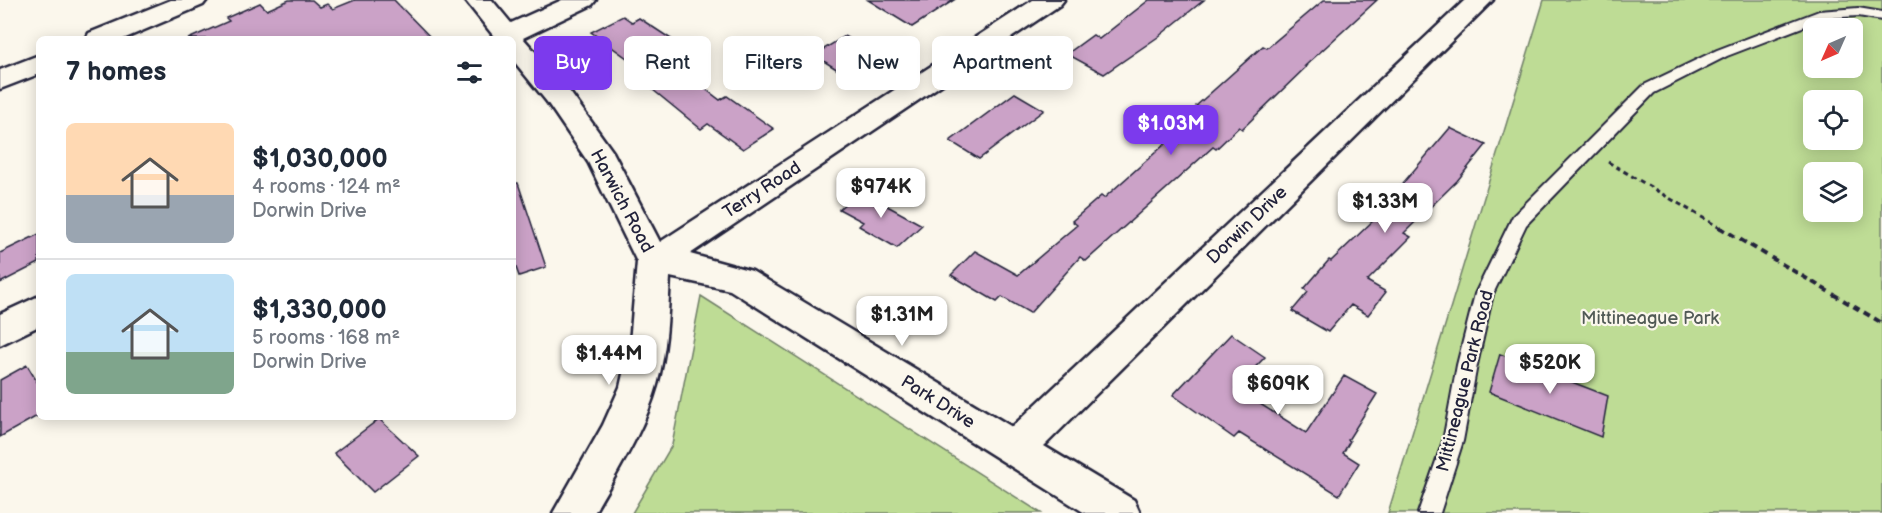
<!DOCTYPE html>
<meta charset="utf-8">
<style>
:root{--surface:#fff;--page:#f6f6f7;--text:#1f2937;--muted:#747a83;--line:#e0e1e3;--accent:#7c3aed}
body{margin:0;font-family:"Balsamiq Sans",sans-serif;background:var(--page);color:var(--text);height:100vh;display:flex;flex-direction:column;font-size:22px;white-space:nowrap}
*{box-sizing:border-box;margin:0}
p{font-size:20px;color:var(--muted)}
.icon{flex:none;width:33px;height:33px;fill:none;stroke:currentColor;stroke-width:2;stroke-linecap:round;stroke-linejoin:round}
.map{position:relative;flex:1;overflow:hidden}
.panel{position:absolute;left:36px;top:36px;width:480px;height:384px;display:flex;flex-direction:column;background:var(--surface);border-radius:9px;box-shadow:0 3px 15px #0003}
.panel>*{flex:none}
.top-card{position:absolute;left:534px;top:36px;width:570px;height:54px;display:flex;gap:12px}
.needle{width:39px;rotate:225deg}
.controls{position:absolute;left:1803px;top:18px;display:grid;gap:12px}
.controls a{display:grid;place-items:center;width:60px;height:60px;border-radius:9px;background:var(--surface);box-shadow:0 3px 15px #0003;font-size:30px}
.price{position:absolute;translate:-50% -51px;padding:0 14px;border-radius:12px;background:#fff;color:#222;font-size:20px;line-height:39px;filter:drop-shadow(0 2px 3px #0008)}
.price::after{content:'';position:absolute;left:50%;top:36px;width:18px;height:14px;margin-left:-9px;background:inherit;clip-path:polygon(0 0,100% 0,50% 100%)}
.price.current{background:var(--accent);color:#fff}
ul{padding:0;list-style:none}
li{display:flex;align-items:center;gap:18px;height:150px;padding:0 30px}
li+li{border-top:2px solid var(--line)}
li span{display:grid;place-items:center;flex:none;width:168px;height:120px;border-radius:9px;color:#555}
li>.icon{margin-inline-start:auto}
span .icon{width:72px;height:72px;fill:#fffc;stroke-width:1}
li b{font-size:26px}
h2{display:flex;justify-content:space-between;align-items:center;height:72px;padding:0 30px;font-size:26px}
.pill{padding:0 21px;border-radius:9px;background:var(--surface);box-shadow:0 3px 15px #0003;font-size:21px;line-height:54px}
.pill.current{background:var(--accent);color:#fff}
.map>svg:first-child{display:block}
</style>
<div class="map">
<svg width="1882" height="513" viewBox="0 0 1882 513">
<rect width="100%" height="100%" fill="#fbf7ec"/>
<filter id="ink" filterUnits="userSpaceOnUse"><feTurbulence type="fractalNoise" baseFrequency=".0167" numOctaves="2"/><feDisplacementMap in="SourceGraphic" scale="12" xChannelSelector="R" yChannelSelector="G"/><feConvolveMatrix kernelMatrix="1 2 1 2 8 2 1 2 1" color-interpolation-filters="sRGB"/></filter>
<g filter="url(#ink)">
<!-- green -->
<path fill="#bedc95" stroke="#707f68" stroke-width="1.5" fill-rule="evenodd" d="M1544 0H1882V513H1388ZM1814 28H1852V68H1814ZM1814 100H1852V140H1814ZM1814 172H1852V212H1814Z
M701 296 1041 513H632L672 445Z"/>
<!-- building -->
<path fill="#cba2c7" stroke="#22223b" stroke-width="1.5" d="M289 0H312L320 7 327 4 333 9 355 0H394L432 39H188L229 21 226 18 260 3 267 10Z
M868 0H954L912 27Z
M1149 0H1204L1158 37 1104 74 1067 54 1093 35 1099 39Z
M1324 0H1377L1305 66H1307L1242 129 1239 127 1216 149 1213 147 1086 261 1080 257 1030 313 1002 297 997 302 951 275 975 251 1018 275 1077 225 1072 221 1101 196 1104 198 1183 128 1180 126 1201 108 1196 106 1263 46 1267 48Z
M623 16 632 22 639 18 694 54 674 65 720 100 727 96 774 129 743 149 708 124 701 129 647 85 654 82 646 75 649 74 591 32Z
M845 36 869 50 838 70 814 55Z
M1015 93 1044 110 979 159 950 141Z
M1450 128 1486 145 1457 181 1404 233 1411 237 1367 281 1386 292 1368 315 1351 305 1328 332 1292 311 1308 292 1304 289 1329 260 1331 261 1378 216 1370 212 1396 187 1398 189Z
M513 183H518L546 267 519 276 513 259Z
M860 191 902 214 922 225 897 248 859 226 863 222 839 209Z
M39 234V263L0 283V253Z
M1231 334 1265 357 1235 388 1306 433 1344 376 1377 394 1348 440 1350 441 1343 453 1359 463 1339 495 1239 433 1234 438 1173 395Z
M1500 354 1608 396 1601 437 1489 392Z
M27 365 39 385V415L0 437V380Z
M379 419 419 456 373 492 334 453Z"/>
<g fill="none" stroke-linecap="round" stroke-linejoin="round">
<!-- service casing -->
<g stroke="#22223b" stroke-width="4">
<path id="service" d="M1858 8 1882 12V20L1858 16 1826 18 1727 56 1654 93 1526 225 1493 294 1477 365 1463 441 1440 513H1418L1443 441 1457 365 1475 294 1513 216 1644 85 1717 50 1819 11Z"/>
</g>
<!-- minor casing -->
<g stroke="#22223b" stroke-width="5">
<path id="minor" d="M171 0H207L203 5 123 39H86L89 33Z
M465 0H492L511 23 562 0H596L592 5 523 38 567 88 613 152 660 242 1033 0H1064L1060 5 690 254 752 271 1012 427 1465 0H1493L1044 446 1134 500 1140 513H1085L730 290 670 277C668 313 667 350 657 385 644 431 617 472 594 513H553L603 425 620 387 630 343 637 262 588 162 547 102 513 60V39H496Z
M39 55V74L0 89V70Z
M39 296V326L0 345V314Z"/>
</g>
<!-- path-far1 -->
<path stroke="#22223b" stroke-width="3" stroke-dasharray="5 4" stroke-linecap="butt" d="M1608 162 1722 229"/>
<!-- path -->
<path stroke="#22223b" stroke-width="4" stroke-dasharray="7 5" stroke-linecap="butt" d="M1719 227 1882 323"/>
<!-- service -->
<use href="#service" fill="#fbf7ec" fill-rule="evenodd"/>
<!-- minor -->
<use href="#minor" fill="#fbf7ec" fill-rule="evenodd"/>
</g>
</g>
<g text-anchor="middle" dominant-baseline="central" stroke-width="4.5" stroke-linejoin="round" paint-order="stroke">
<!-- street labels -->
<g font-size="18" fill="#22223b" stroke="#fbf7ec">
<text transform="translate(762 190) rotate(-33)">Terry Road</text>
<text transform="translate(622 201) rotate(62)">Harwich Road</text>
<text transform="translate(1247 225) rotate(-44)">Dorwin Drive</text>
<text transform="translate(1465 381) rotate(-76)">Mittineague Park Road</text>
<text transform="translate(938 402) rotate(32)">Park Drive</text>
</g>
<!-- park labels -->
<g font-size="18" fill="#515a56" stroke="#fbf7ec">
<text x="1650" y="318">Mittineague Park</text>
</g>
</g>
</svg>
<div class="controls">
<a><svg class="needle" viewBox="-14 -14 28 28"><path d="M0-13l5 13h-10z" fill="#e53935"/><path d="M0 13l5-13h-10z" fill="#747a83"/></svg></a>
<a><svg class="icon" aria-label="locate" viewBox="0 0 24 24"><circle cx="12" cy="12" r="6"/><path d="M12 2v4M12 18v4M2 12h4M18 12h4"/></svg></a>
<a><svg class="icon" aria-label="layers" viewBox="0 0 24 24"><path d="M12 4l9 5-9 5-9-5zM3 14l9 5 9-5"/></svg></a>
</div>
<b class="price current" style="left:1171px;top:156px">$1.03M</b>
<b class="price" style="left:881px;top:219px">$974K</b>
<b class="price" style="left:1385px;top:234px">$1.33M</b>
<b class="price" style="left:902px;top:347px">$1.31M</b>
<b class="price" style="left:609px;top:386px">$1.44M</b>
<b class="price" style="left:1550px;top:395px">$520K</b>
<b class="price" style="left:1278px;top:416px">$609K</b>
<div class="top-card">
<a class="pill current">Buy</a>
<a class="pill">Rent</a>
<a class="pill">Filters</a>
<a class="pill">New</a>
<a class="pill">Apartment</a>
</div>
<section class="panel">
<h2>7 homes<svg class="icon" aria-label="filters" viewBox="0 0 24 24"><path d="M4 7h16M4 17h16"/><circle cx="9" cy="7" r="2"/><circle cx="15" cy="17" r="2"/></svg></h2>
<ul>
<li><span style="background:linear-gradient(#ffd9b3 60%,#9aa5b1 0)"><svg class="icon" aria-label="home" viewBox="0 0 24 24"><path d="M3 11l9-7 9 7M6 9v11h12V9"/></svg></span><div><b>$1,030,000</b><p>4 rooms · 124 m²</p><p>Dorwin Drive</p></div></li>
<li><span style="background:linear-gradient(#bfe0f5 65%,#7fa58c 0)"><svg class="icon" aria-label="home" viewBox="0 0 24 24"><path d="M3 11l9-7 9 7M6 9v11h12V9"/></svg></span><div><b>$1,330,000</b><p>5 rooms · 168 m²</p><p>Dorwin Drive</p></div></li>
</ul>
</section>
</div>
